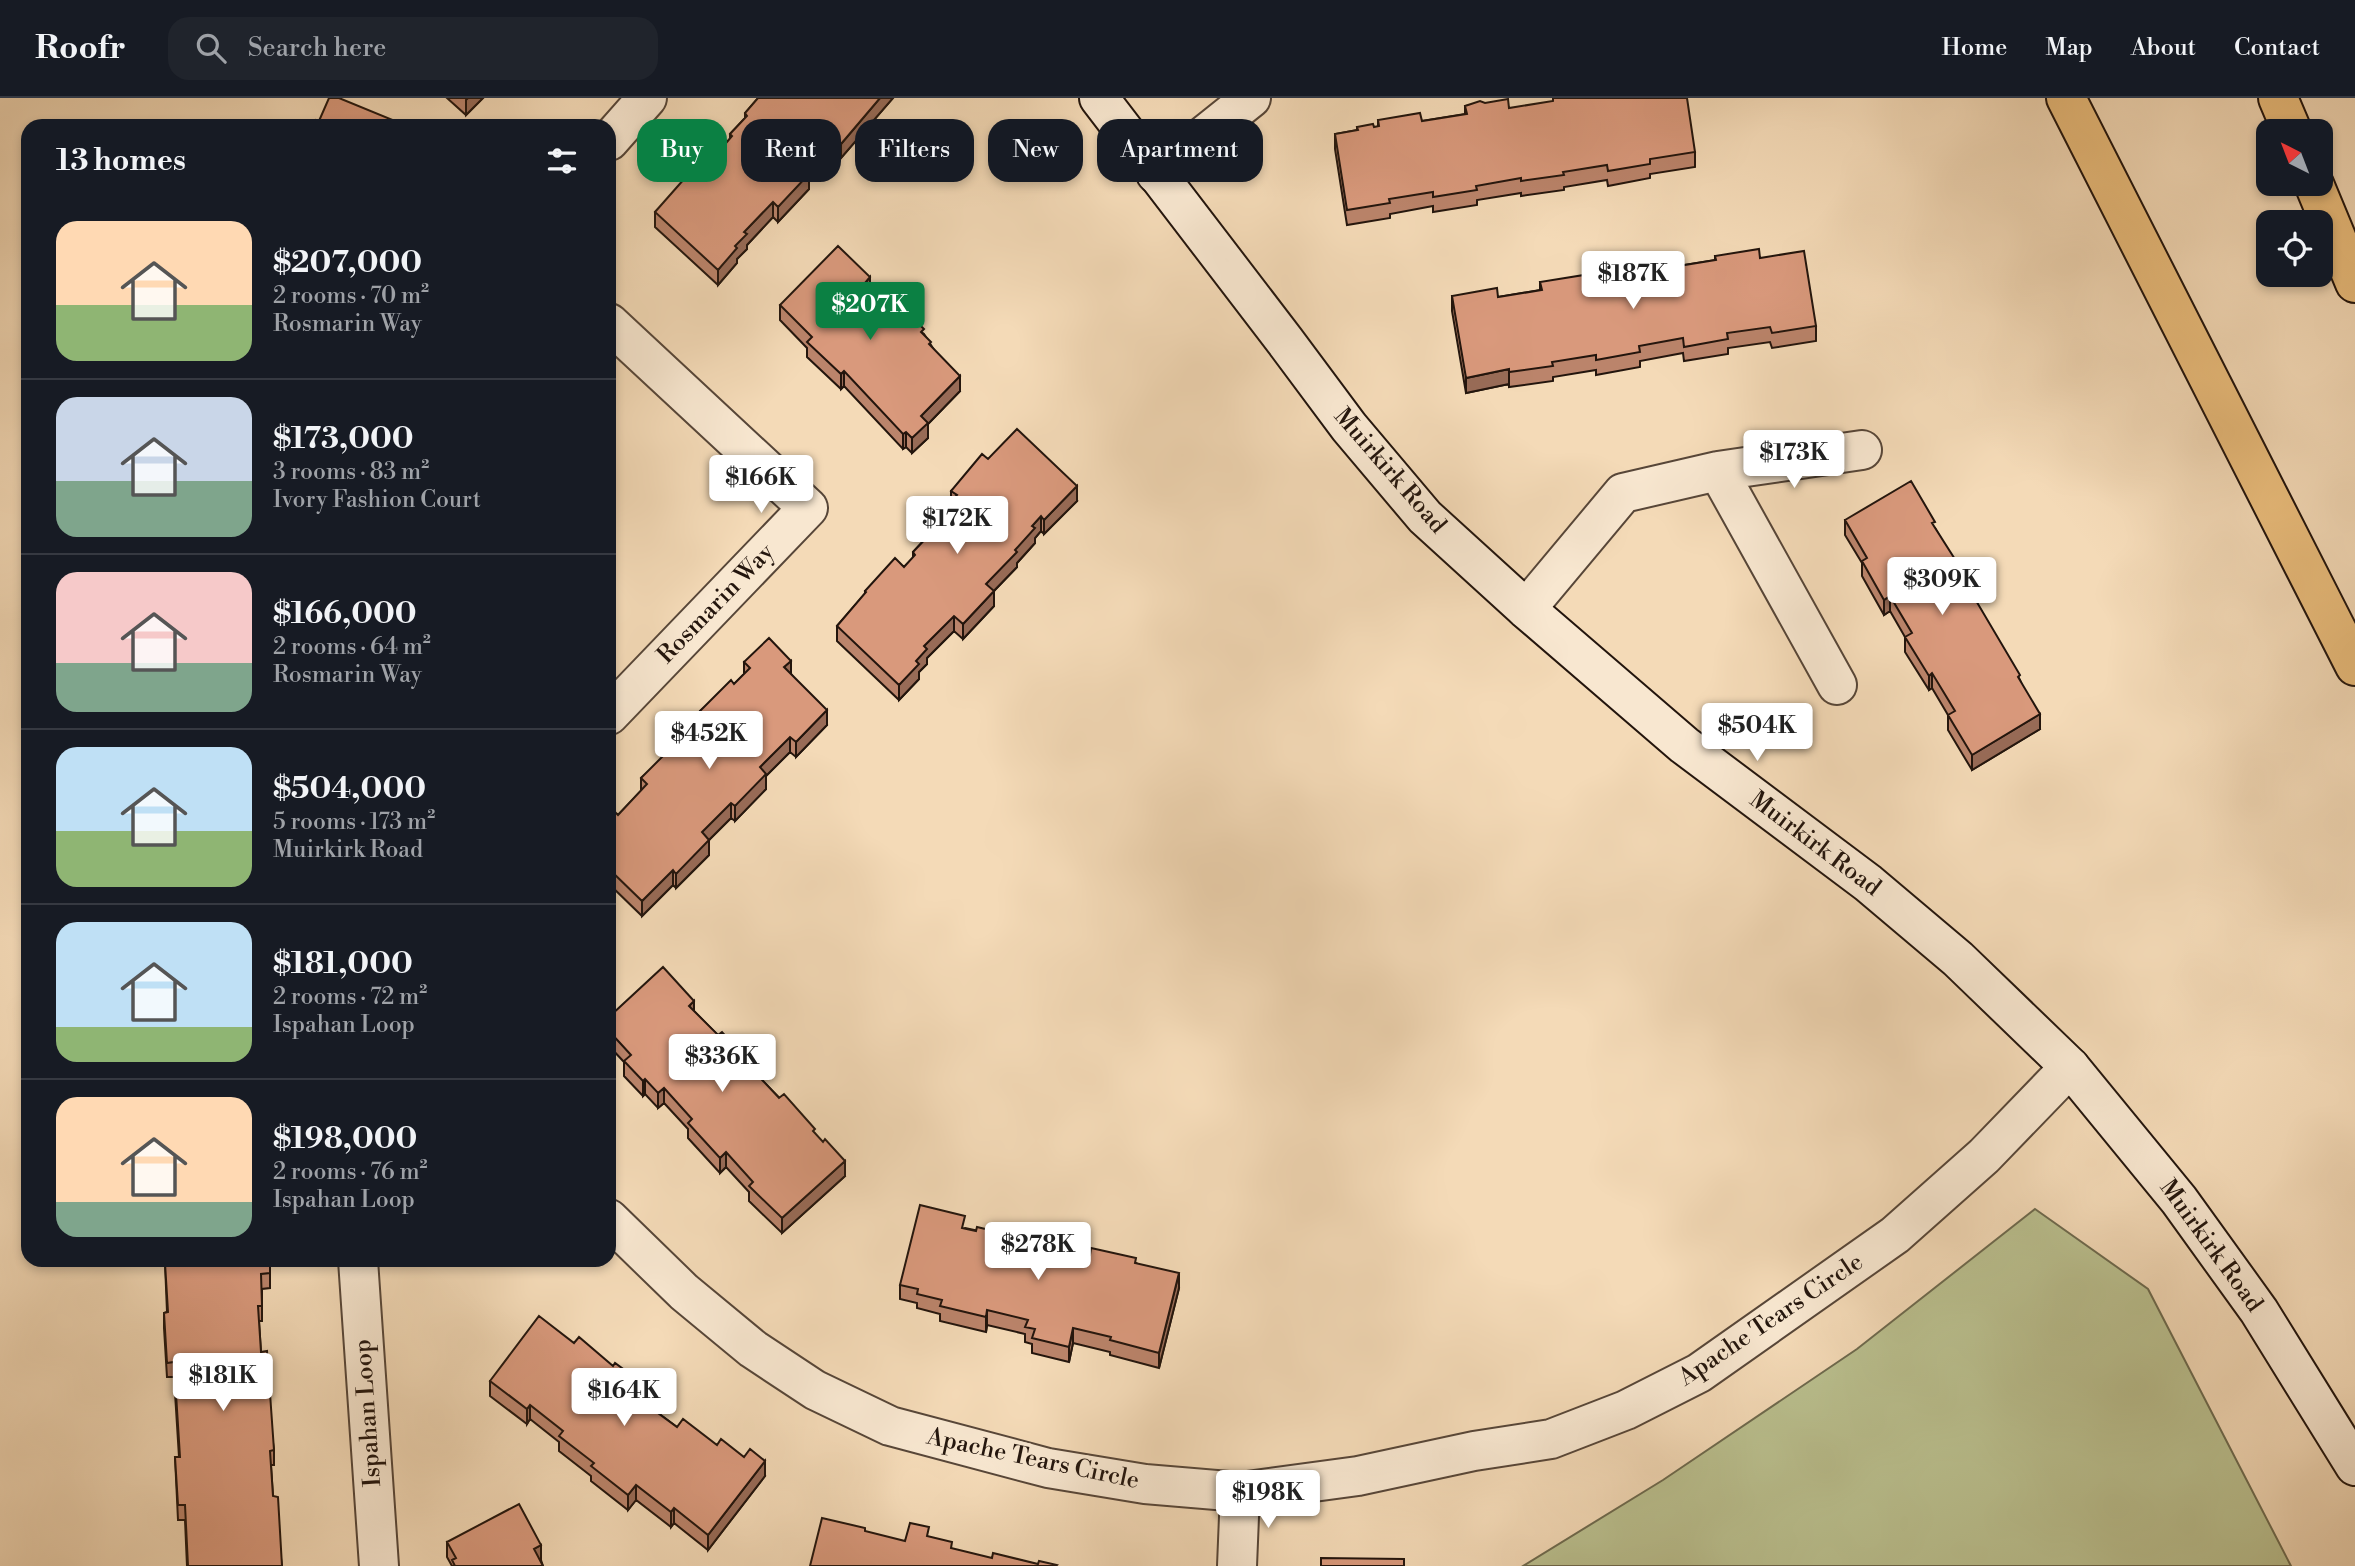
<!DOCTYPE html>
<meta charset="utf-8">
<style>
:root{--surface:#171b24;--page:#20242c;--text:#f1f3f6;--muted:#9ea1a6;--line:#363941;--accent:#0b8043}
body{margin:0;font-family:"Libre Bodoni",serif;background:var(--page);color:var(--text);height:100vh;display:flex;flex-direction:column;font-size:26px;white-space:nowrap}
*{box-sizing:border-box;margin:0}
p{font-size:23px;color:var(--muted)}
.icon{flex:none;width:38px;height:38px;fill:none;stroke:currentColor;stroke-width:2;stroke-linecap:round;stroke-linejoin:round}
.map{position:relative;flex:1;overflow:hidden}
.panel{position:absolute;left:21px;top:21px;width:595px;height:1148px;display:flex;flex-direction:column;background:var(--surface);border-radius:21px;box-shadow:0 4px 10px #0003}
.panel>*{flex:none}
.top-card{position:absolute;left:637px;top:21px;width:665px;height:63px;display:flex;gap:14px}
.needle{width:46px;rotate:318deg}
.controls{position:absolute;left:2256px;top:21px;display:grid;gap:14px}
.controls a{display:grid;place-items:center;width:77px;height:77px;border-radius:14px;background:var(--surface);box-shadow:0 4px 10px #0003;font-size:35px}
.price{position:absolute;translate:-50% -60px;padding:0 16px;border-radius:7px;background:#fff;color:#222;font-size:23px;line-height:46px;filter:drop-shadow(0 2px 4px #0008)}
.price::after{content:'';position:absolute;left:50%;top:42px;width:21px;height:16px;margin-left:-10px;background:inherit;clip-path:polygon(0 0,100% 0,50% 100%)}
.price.current{background:var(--accent);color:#fff}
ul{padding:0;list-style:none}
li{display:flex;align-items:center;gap:21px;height:175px;padding:0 35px}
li+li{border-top:2px solid var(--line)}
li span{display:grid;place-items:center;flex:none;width:196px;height:140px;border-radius:21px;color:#555}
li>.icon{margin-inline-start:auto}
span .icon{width:84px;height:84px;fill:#fffc;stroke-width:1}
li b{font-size:30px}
h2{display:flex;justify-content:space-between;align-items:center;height:84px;padding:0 35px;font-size:30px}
.chip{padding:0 24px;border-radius:21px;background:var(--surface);box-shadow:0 4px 10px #0003;font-size:24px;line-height:63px}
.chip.current{background:var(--accent);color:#fff}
header{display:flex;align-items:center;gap:42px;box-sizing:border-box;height:98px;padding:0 35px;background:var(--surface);border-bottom:2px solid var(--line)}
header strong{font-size:33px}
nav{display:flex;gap:38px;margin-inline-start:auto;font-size:24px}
.search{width:490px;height:63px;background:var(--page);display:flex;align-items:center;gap:18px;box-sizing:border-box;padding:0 24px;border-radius:21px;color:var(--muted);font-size:26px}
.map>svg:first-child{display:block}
</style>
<header>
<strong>Roofr</strong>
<div class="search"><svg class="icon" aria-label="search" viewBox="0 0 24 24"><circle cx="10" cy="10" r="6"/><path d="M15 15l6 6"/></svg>Search here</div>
<nav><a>Home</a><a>Map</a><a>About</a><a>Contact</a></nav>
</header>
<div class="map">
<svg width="2355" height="1468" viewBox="0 0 2355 1468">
<rect width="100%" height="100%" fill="#f4dab7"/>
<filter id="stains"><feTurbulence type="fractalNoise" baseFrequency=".00286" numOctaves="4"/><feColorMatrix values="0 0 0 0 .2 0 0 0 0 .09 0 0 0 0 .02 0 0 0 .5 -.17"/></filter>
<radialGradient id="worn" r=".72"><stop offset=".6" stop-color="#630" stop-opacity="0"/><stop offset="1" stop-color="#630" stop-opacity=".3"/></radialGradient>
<!-- green -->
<path fill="#bac08f" stroke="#6e6a4e" stroke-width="2" d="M2035 1111 2148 1191 2291 1468H1523L1663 1382 1857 1251Z"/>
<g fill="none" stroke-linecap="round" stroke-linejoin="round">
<!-- street casing -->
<g stroke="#574638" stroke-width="42">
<path id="street" d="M609 43 647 0
M1156 76 1251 0
M609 225 808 410 609 617
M1718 373 1862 352
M1526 511 1623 395 1718 373 1837 587
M609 1121 684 1194 753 1251 815 1292 890 1328 1048 1370 1145 1386 1240 1394 1358 1378 1474 1353 1551 1341 1626 1312 1699 1275 1895 1137 1984 1058 2070 969
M358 1162 379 1468
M1237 1468 1240 1394"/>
</g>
<!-- secondary casing -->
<g stroke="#23150d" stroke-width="42">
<path id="secondary" d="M1099 0 1285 243 1349 329 1425 419 1526 511 1684 647 1868 785 1958 861 2070 969 2179 1102 2259 1213 2355 1368"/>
</g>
<!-- highway casing -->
<g stroke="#23150d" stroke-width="42">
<path id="highway" d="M2066 0 2355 568
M2278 0 2292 33
M2314 86 2355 185"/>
</g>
<!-- street -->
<use href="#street" stroke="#f8e7d0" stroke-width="38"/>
<!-- secondary -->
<use href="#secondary" stroke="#f8e7d0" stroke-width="38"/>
<!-- highway -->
<use href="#highway" stroke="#eabd7c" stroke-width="38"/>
</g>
<!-- wall -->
<path fill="#bb846b" stroke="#23150d" stroke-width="2" d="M447 0H483L466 17Z
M758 0H893L841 60 834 55 809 82V91L778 124 773 119 747 147V151L737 161V165L718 187 655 129V114L721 51 730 41V36L745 20V15Z
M1485 5 1695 54V69L1650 76V80L1608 88 1607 82 1564 89V92L1521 98V95L1477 102V107L1433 114V108L1390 116V120L1347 127 1335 51V36L1357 32V29H1378V22L1422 23 1465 16V8Z
M1715 158 1760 160 1816 228V243L1772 250 1770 244 1728 250V256L1684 263 1683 255 1640 263V269L1596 277V272L1553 279V283L1509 289V286L1466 295 1452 213V198L1498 199 1540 192V184L1585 186 1628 179V171L1672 169 1715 162Z
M870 190 895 215 924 236 960 293 928 326V340L912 355 906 349 903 351 844 288 841 291 807 259V250L780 222V207Z
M988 361 1077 403 1044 436 1041 433 1035 440V445L1017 465V469L994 493V508L963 541 954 533 927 560V566L919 574V581L899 602 837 543V528L865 496V493L904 469 913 460V454L926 440V429L951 403V393Z
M1845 422 1935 430 2020 582 2040 631 1972 672 1948 632V617L1932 590 1929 592 1905 554V539L1890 513 1884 517 1862 478V465L1845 437Z
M744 564 791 576 827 627 796 659 790 654 766 678V691L735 723 731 720 709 742V757L676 790 673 787 642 818 609 786V714L618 717 641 693V680L676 649 700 625V613L734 586 744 576Z
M694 913 815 1036 845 1078 782 1135 749 1103V1094L726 1069 720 1075 688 1040V1031L664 1005 658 1010 645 996 643 998 624 978V964L609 948V919Z
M965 1130 1090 1157 1136 1165 1179 1190 1159 1270 1110 1257V1254L1073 1245 1069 1264 1032 1255V1246L1025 1244V1236L987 1227 986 1234 940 1223V1216L917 1210V1205L900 1201V1187Z
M165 1165 270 1175V1190L262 1191V1223H259L261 1254 274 1352V1367H271L273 1398 282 1468H187L185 1422H178L175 1359H179L174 1279H167L164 1230V1215L167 1214Z
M490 1283 630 1288 646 1306 677 1329 717 1347 765 1378 708 1452 674 1425 671 1429 636 1402 628 1412 591 1383V1378L559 1353V1344L530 1321 527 1326 490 1298Z
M447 1444 541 1462 543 1468H452L447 1459Z"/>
<!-- shaded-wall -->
<path fill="#986b57" stroke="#23150d" stroke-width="2" d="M468 0H483L466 17V2Z
M880 0H893L841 60V46Z
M834 40V55L809 82V91L778 124V109L805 72Z
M773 104V119L747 147V151L737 161V165L718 187V172L744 134Z
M870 179V194L865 185Z
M1509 271V286L1466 295V280Z
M844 273V288L841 291V276Z
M960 278V293L928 326V340L912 355V340L921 318Z
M906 334V349L903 351V336Z
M1077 388V403L1044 436V422Z
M1041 418V433L1035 440V445L1017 465V469L986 501V486L1032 428Z
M994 493V508L963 541V526Z
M1890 498V513L1884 517V502Z
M954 518V533L927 560V566L919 574V581L899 602V587L924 548Z
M791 563V578L784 569Z
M1932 575V590L1929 592V578Z
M827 612V627L796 659V644Z
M2040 616V631L1972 672V657Z
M790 639V654L766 678V691L735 723V708L760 669Z
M731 705V720L709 742V757L676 790V776L702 734Z
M673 772V787L642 818V803Z
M694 903V918L689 908Z
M645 981V996L643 998V983Z
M664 990V1005L658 1010V995Z
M726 1054V1069L720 1075V1060Z
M845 1063V1078L782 1135V1120Z
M1179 1175V1190L1159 1270V1255Z
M987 1212V1227L986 1234V1219Z
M1073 1230V1245L1069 1264V1249Z
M630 1276V1291L624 1284Z
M530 1307V1321L527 1326V1311Z
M765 1363V1378L708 1452V1437Z
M636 1387V1402L628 1412V1397Z
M674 1410V1425L671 1429V1414Z
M541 1447V1462L534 1466V1451Z"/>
<!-- building -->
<path fill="#d9997c" stroke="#23150d" stroke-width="2" d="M329 0H339L400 25 399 28H313L316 22 319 23Z
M758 0H880L841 46 834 40 805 72 809 76 778 109 773 104 744 134 747 136 735 148 737 150 718 172 655 114 715 46 721 51 732 38 730 36 747 18 745 15Z
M1553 0H1687L1695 54 1650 61V66L1608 73 1607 67 1563 74 1564 77 1521 83V80L1476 88 1477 92 1433 99V94L1389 101 1390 105 1347 112 1335 36 1358 32 1357 29 1373 26 1374 29 1379 28 1378 22 1420 15 1422 23 1467 16 1465 8 1480 3 1485 5 1508 1 1509 10 1553 3Z
M838 148 870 179 865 185 895 215 902 210 924 231 921 234 931 244 929 246 960 278 921 318 928 325 912 340 906 334 903 336 844 273 841 276 807 244 812 239 780 207Z
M1759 151 1760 160 1804 153 1816 228 1772 235 1770 229 1727 235 1728 241 1684 249 1683 240 1639 248 1640 254 1596 262V257L1552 264 1553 268 1509 274V271L1466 280 1452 198 1497 190 1498 199 1542 192 1540 184 1584 177 1585 186 1629 179 1628 171 1671 164 1672 169 1716 162 1715 158Z
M1017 331 1077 388 1044 422 1041 418 1032 428 1035 430 1015 452 1017 454 986 486 994 493 963 526 954 518 924 548 927 551 916 563 919 566 899 587 837 528 866 494 865 493 895 460 904 469 915 457 913 454 932 434 926 429 957 397 951 393 982 356 988 361Z
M1911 383 1935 424 1932 425 1979 499 1975 501 2020 577 2018 579 2040 616 1972 657 1948 617 1955 613 1932 575 1929 578 1905 539 1912 535 1890 498 1884 502 1862 463 1867 460 1845 422Z
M769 540 791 563 784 569 827 612 796 644 790 639 760 669 766 676 735 708 731 705 702 734 709 742 676 776 673 772 642 803 609 771V714L612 711 618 717 647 686 641 680 674 647 676 649 706 619 700 613 731 582 734 586 750 570 744 564Z
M663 869 694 903 689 908 718 937 722 934 753 968 751 970 779 1000 784 996 815 1031 813 1033 823 1044 825 1041 845 1063 782 1120 749 1088 753 1084 726 1054 720 1060 688 1025 692 1021 664 990 658 995 645 981 643 983 624 963 631 957 609 933V919Z
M920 1107 965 1118 962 1130 976 1133 977 1129 1002 1135 1003 1132 1090 1157 1091 1150 1136 1160 1135 1165 1179 1175 1159 1255 1110 1242 1111 1239 1073 1230 1069 1249 1032 1240 1035 1231 1025 1229 1028 1222 987 1212 986 1219 940 1208 942 1202 917 1196 918 1191 900 1187Z
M212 1162H270V1175L261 1176 262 1208H258L261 1254 267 1253 274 1352 270 1353 273 1398 278 1399 282 1468H188L185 1407H178L175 1359H180L174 1264 167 1265 164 1215 168 1214 165 1165Z
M539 1218 574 1245 579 1239 613 1268 615 1265 630 1276 624 1284 646 1300 643 1304 677 1329 683 1321 717 1347 721 1341 744 1359 750 1351 765 1363 708 1437 674 1410 671 1414 636 1387 628 1397 591 1368 594 1365 559 1338 563 1333 530 1307 527 1311 490 1283Z
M519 1406 541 1447 534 1451 543 1468H455L452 1462 456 1460 447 1444Z
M822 1420 865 1430V1433L905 1443 910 1425 929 1429 927 1438 952 1444 951 1450 992 1460 993 1455 1038 1466 1039 1463 1057 1467 1056 1468H810Z
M1321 1460 1404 1461V1468H1321Z"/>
<g text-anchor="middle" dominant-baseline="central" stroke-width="7" stroke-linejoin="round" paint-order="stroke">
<!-- street labels -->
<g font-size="24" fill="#23150d" stroke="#f8e7d0">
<text transform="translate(1390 373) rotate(49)">Muirkirk Road</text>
<text transform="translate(716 506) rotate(-46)">Rosmarin Way</text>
<text transform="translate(1815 746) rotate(37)">Muirkirk Road</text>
<text transform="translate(2211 1148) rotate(54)">Muirkirk Road</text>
<text transform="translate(1771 1222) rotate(-34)">Apache Tears Circle</text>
<text transform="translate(368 1315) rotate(-94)">Ispahan Loop</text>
<text transform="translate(1033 1361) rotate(12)">Apache Tears Circle</text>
</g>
</g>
<rect width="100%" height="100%" filter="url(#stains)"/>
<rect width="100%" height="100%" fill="url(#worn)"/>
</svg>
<div class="controls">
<a><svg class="needle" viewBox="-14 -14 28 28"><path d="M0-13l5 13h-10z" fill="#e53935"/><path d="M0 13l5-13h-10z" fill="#9ea1a6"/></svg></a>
<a><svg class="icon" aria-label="locate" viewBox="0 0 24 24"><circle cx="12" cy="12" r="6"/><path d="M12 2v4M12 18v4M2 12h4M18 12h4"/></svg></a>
</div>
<b class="price" style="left:1633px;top:213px">$187K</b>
<b class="price current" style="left:870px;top:244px">$207K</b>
<b class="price" style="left:1794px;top:392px">$173K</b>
<b class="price" style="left:761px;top:417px">$166K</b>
<b class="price" style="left:957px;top:458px">$172K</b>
<b class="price" style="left:1942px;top:519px">$309K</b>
<b class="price" style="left:1757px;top:665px">$504K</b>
<b class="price" style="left:709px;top:673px">$452K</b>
<b class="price" style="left:722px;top:996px">$336K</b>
<b class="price" style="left:1038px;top:1184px">$278K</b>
<b class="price" style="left:223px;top:1315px">$181K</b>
<b class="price" style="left:624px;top:1330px">$164K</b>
<b class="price" style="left:1268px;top:1432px">$198K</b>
<div class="top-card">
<a class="chip current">Buy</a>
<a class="chip">Rent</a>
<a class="chip">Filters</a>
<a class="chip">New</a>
<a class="chip">Apartment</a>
</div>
<section class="panel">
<h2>13 homes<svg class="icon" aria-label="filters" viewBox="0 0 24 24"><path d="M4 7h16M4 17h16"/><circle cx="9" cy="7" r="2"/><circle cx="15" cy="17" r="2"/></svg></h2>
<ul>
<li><span style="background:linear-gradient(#ffd9b3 60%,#8fb573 0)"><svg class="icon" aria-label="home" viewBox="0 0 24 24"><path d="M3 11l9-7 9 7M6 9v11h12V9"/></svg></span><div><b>$207,000</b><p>2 rooms · 70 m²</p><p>Rosmarin Way</p></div></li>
<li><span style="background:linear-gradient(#c9d6e8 60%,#7fa58c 0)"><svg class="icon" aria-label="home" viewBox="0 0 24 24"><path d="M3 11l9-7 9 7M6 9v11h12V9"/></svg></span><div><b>$173,000</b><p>3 rooms · 83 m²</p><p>Ivory Fashion Court</p></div></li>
<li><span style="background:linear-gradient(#f6c9c9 65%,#7fa58c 0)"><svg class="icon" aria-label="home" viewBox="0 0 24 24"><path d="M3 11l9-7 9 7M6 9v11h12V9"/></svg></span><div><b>$166,000</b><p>2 rooms · 64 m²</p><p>Rosmarin Way</p></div></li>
<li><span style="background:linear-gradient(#bfe0f5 60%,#8fb573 0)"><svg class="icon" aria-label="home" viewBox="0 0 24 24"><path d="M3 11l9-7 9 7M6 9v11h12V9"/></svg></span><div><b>$504,000</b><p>5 rooms · 173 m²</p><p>Muirkirk Road</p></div></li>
<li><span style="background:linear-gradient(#bfe0f5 75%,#8fb573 0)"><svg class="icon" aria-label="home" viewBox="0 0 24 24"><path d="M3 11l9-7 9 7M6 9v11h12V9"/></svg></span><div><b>$181,000</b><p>2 rooms · 72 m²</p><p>Ispahan Loop</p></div></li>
<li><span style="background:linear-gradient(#ffd9b3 75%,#7fa58c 0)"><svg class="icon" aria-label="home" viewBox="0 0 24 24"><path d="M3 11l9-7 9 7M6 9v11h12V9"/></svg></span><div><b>$198,000</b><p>2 rooms · 76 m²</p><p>Ispahan Loop</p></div></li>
</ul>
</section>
</div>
